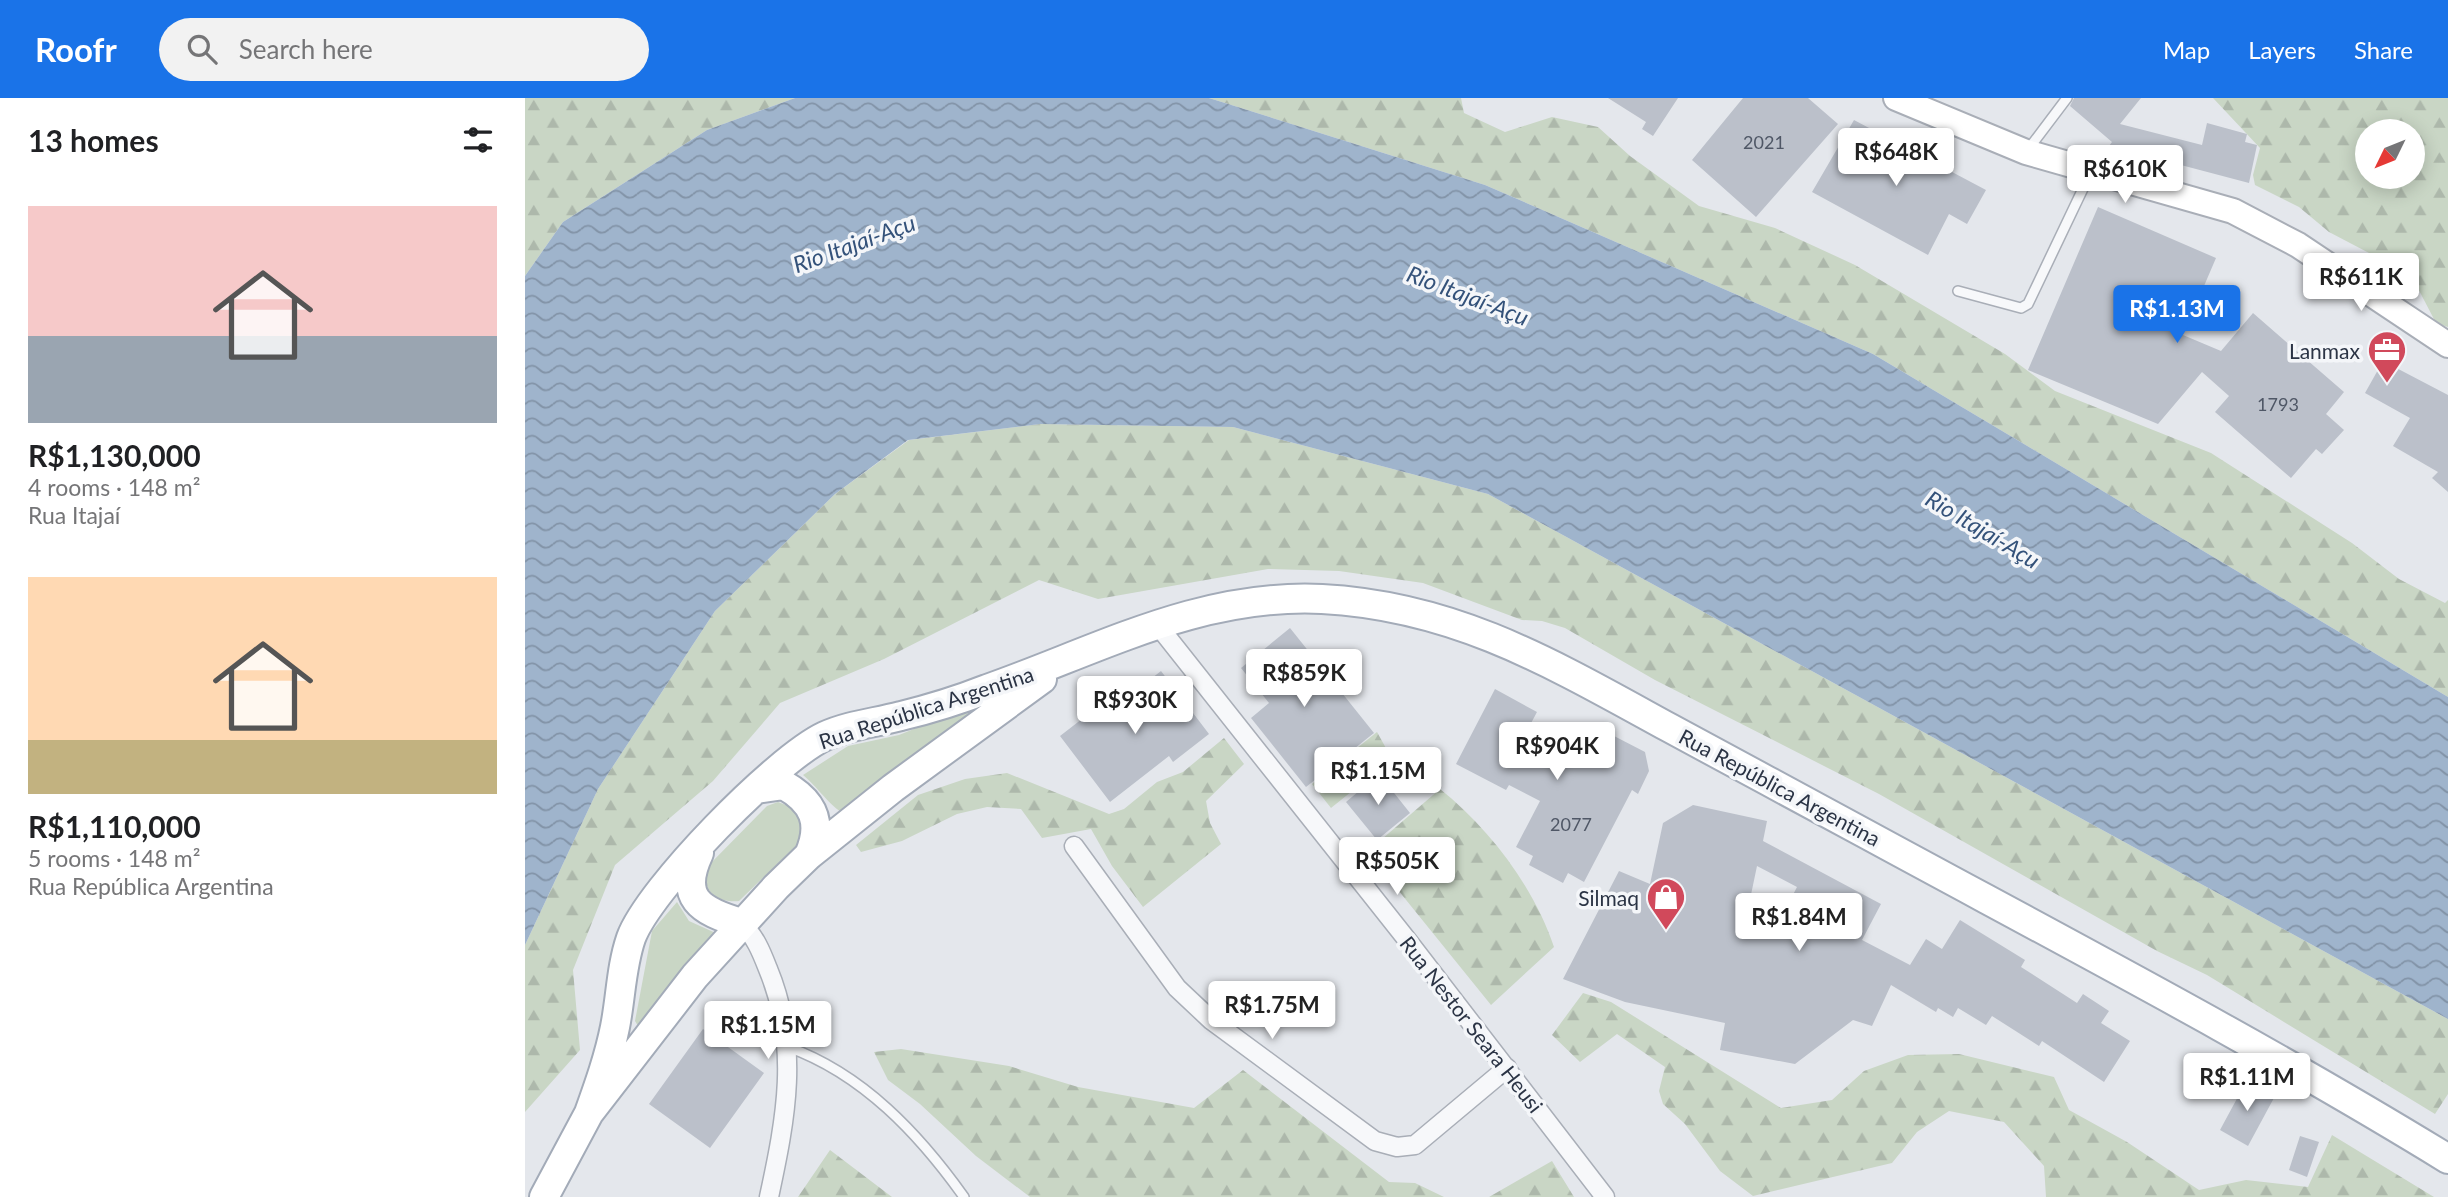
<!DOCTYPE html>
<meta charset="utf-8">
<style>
:root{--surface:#fff;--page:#f2f2f2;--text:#202124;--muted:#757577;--accent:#1a73e8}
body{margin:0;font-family:Lato,sans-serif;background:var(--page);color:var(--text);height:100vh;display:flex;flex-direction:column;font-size:26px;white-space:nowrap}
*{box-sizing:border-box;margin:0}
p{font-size:23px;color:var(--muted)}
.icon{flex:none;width:38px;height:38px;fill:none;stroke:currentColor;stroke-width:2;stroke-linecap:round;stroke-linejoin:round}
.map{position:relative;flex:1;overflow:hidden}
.drawer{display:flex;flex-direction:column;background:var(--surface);width:525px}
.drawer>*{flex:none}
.needle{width:46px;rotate:227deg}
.tools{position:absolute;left:1830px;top:21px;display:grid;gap:14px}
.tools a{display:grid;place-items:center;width:70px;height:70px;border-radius:50%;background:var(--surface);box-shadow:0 4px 18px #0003;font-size:35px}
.price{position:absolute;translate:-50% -60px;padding:0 16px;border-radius:7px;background:#fff;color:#222;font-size:23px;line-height:46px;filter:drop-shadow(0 2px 4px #0008)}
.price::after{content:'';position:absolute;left:50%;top:42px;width:21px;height:16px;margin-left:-10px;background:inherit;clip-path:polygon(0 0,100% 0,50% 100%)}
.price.on{background:var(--accent);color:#fff}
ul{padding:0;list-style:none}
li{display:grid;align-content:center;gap:14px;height:371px;padding:0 28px}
li span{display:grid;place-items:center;height:217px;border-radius:0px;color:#555}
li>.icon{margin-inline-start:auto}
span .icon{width:126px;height:126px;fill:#fffc;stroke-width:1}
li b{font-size:30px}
h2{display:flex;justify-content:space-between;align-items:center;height:84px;padding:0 28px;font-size:30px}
header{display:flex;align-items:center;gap:42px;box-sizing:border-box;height:98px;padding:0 35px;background:var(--accent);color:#fff}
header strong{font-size:33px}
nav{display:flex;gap:38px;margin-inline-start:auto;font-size:24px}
.search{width:490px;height:63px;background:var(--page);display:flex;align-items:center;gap:18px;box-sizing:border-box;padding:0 24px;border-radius:38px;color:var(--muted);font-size:26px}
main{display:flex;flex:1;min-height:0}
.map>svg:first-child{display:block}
</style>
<header>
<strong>Roofr</strong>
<div class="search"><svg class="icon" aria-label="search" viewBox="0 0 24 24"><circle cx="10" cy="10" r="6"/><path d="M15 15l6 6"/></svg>Search here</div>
<nav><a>Map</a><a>Layers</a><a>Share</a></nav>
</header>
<main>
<section class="drawer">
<h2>13 homes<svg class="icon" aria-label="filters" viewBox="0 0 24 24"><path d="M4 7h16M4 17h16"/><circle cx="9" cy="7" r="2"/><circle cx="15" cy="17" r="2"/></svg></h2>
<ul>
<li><span style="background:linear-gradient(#f6c9c9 60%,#9aa5b1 0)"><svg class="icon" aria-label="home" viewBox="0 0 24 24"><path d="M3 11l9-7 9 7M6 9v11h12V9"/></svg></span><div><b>R$1,130,000</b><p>4 rooms · 148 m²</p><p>Rua Itajaí</p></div></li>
<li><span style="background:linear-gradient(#ffd9b3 75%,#c2b280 0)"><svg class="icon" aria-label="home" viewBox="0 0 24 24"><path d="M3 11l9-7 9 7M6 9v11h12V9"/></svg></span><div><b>R$1,110,000</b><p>5 rooms · 148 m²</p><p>Rua República Argentina</p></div></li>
</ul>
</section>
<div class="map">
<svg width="1923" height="1099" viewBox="0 0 1923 1099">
<defs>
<pattern id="forest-firs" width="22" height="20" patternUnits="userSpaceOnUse" patternTransform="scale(1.75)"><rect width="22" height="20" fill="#c9d6c5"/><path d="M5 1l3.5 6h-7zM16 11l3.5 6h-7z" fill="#adb8ab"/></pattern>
<pattern id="water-waves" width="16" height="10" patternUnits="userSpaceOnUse" patternTransform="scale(1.75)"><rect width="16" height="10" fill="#9fb4cc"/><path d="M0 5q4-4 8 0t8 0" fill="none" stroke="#8293a7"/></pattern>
</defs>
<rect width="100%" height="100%" fill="#e4e7ec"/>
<!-- green -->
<path fill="#c9d6c5" d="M469 599 318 714C309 713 290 686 278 677L323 648 374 637Z
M253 704C273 710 280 723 277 742L214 803C192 805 174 792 183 768L242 708Z
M152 804 164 823 195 837 119 928H113L110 923 127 833Z"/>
<!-- forest -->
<path fill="url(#forest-firs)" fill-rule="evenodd" d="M0 0H270L182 32 38 124 0 178Z
M684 0H936L939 15 980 34 1027 19 1073 29 1105 58 1174 108 1250 130 1330 167 1480 256 1530 293 1686 355 1827 445 1874 481 1920 505 1923 502V599L1348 256 960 87Z
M1688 0H1923V229L1911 225 1886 177 1804 134 1774 109 1730 87 1728 77 1735 50ZM1843 33H1888V79H1843Z
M515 326 708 329 963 396 1923 921V996L1910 1016 1682 877 1632 853 1354 696 1130 582 1040 530 1017 523 997 522 898 485 814 473 743 471 573 501 514 482 359 561 255 605 188 683 90 767 48 872 55 952 0 1014V847L73 691 190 513 310 396 384 342Z
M852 634 867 661 806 710 787 686Z
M699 640 719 666 681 703 685 725 696 746 618 809 587 768 566 731 517 740 496 711 462 709 432 716 377 743 336 754 331 747 393 697 440 681 482 675 584 716 599 711 632 684 658 674Z
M915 691C964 730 1009 789 1029 849L966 907 852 766 857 741Z
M1058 895 1086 904 1256 1010 1307 1002 1339 973 1383 957 1434 956 1529 979 1544 1012 1602 1044 1674 1092 1721 1082 1783 1089 1807 1037 1909 1099H1521L1519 1068 1479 1024 1424 1013 1392 1034 1367 1065 1228 1098 1195 1073 1160 1026 1138 1006 1134 993 1140 969 1092 936 1055 964 1027 937Z
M376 951 484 968 553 989 669 1010 718 972 864 1084 890 1085 919 1099H505L451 1058 395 1006 363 982 349 954Z
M305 1052 367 1099H273Z
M1027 1063 1049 1099H964Z"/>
<!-- water -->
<path fill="url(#water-waves)" d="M270 0H684L960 87 1348 256 1923 599V921L963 396 708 329 515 326 383 342 310 396 190 513 73 691 0 847V178L38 124 182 32Z"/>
<!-- building -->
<path fill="#bbc0ca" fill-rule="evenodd" d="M1083 0H1153L1128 38 1117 31 1121 24Z
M1218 0H1283L1313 26 1231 119 1167 62Z
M1549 0H1616L1595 26 1677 47 1682 25 1722 36 1720 44 1732 47 1724 85 1584 48 1587 44 1545 8Z
M1329 22 1461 92 1442 126 1424 116 1403 157 1287 94Z
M1573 109 1691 160 1658 237 1696 253 1728 215 1819 294 1801 316 1819 332 1797 356 1791 351 1766 380 1690 314 1704 298 1677 274 1633 326 1503 272Z
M1858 263 1923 297V394L1907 380 1913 374 1868 348 1885 320 1840 295Z
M765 530 849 635 781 689 726 620 744 605 716 570Z
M636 573 684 636 648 664 644 658 585 704 535 638 566 614 573 622Z
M970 591 1012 614 1004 629 1034 644 1040 633 1062 624 1120 654 1124 673 1113 696 1107 692 1059 784 1043 775 1038 785 1004 767 1008 758 991 749 1015 703 984 687 981 692 931 666Z
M854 676 885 715 852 742 821 704Z
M1168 707 1242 723 1238 743 1356 806 1337 842 1385 867 1401 841 1417 851 1435 822 1500 862 1496 869 1552 905 1558 896 1584 913 1576 925 1605 943 1579 984 1517 943 1514 948 1467 918 1461 927 1433 910 1428 919 1413 910 1411 914 1366 887 1347 928 1328 922 1270 966 1195 952 1200 925 1100 904 1038 881 1094 773 1125 786 1138 725ZM1232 768 1272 789 1257 818 1223 811Z
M178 931 239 975 185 1050 124 1006Z
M1722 982 1750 998 1723 1048 1695 1032Z
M1775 1038 1794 1044 1782 1079 1764 1072Z"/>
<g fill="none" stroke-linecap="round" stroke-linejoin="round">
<!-- lane casing -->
<g stroke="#a9aeb7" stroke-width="12">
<path id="lane" d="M1502 53 1542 0
M1433 193 1496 210 1503 206 1565 76
M263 949C338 976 394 1036 439 1099"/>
</g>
<!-- street casing -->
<g stroke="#a9aeb7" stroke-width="21">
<path id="street" d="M631 525 883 843 1080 1099
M549 748 652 890 686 922 850 1043 872 1049 890 1047 982 970
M216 825C230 838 236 853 243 871 275 948 261 1020 244 1099"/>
</g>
<!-- secondary casing -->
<g stroke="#a9aeb7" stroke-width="28">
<path id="secondary" d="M1371 0 1501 54 1708 113 1773 147 1923 247"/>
</g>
<!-- primary casing -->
<g stroke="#a3abb8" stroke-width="32">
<path id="primary" d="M231 691 259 687C289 704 298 725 284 757
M174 755C153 800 175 813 216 825
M64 1015C74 987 84 959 90 929 96 899 96 869 106 840 124 791 251 661 300 638 324 627 350 625 376 618 405 611 434 602 462 591 573 552 675 495 797 501 931 508 1028 566 1143 629 1209 665 1275 700 1341 736 1536 842 1734 945 1923 1061
M19 1099 64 1015 170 878 251 789 284 757 368 690 517 581"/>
</g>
<!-- lane -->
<use href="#lane" stroke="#f7f8fa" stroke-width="9"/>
<!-- street -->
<use href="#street" stroke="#f7f8fa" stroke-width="18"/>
<!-- secondary -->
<use href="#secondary" stroke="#fff" stroke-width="24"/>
<!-- primary -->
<use href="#primary" stroke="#fff" stroke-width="28"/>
</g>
<!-- icons -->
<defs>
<g id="office-pin" transform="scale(2.0125)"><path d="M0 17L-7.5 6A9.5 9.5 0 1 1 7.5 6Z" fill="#d1495b" stroke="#f4f6f9"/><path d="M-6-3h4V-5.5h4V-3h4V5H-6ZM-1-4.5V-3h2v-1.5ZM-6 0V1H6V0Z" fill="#fff"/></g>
<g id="shop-pin" transform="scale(2.0125)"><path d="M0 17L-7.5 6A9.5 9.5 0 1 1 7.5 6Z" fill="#d1495b" stroke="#f4f6f9"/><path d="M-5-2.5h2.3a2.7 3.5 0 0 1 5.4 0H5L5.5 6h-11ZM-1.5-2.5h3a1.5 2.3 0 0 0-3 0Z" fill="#fff"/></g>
</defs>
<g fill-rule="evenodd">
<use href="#office-pin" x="1862" y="252"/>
<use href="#shop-pin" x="1141" y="799"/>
</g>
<g text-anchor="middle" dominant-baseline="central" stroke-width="7" stroke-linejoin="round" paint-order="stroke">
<!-- number labels -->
<g font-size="18" fill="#4f5766">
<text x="1239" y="44">2021</text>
<text x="1753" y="306">1793</text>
<text x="1046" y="726">2077</text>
</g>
<!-- poi labels -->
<g font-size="21" fill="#2b3445" stroke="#f4f6f9" text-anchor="end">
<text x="1835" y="252">Lanmax</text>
<text x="1114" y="799">Silmaq</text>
</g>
<!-- street labels -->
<g font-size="21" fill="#2b3445" stroke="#f4f6f9">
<text transform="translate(401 609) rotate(-18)">Rua República Argentina</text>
<text transform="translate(1255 689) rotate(28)">Rua República Argentina</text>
<text transform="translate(947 926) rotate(52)">Rua Nestor Seara Heusi</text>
</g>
<!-- water labels -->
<g font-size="23" font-style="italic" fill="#34527a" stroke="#f4f6f9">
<text transform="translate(329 145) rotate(-20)">Rio Itajaí-Açu</text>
<text transform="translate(943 197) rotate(21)">Rio Itajaí-Açu</text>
<text transform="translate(1458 431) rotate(31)">Rio Itajaí-Açu</text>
</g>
</g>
</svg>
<div class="tools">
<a><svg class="needle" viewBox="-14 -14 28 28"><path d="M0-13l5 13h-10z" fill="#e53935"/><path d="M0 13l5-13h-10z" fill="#757577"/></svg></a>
</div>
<b class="price" style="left:1371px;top:90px">R$648K</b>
<b class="price" style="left:1600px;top:107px">R$610K</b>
<b class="price" style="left:1836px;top:215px">R$611K</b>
<b class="price on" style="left:1652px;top:247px">R$1.13M</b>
<b class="price" style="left:779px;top:611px">R$859K</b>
<b class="price" style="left:610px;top:638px">R$930K</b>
<b class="price" style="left:1032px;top:684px">R$904K</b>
<b class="price" style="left:853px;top:709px">R$1.15M</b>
<b class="price" style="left:872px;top:799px">R$505K</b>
<b class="price" style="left:1274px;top:855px">R$1.84M</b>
<b class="price" style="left:747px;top:943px">R$1.75M</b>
<b class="price" style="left:243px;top:963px">R$1.15M</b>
<b class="price" style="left:1722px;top:1015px">R$1.11M</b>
</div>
</main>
